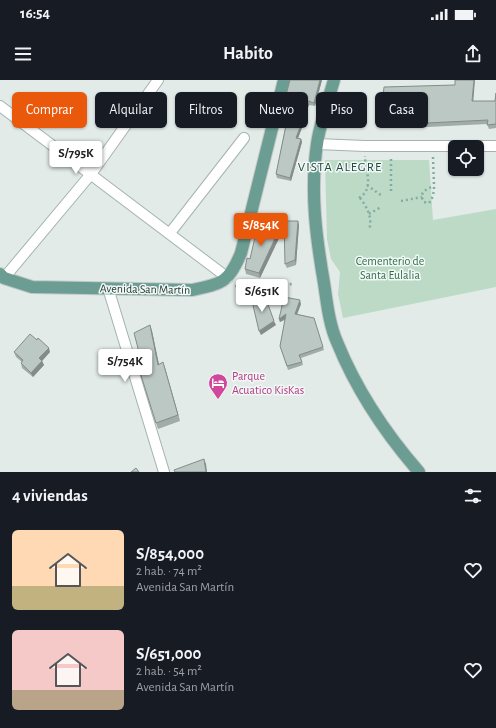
<!DOCTYPE html>
<html lang="es">
<meta charset="utf-8">
<style>
:root{--surface:#171b24;--page:#20242c;--text:#f1f3f6;--muted:#9ea1a6;--accent:#ea580c}
body{margin:0;font-family:"Alegreya Sans",sans-serif;background:var(--page);color:var(--text);height:100vh;display:flex;flex-direction:column;font-size:15px;white-space:nowrap}
*{box-sizing:border-box;margin:0}
p{font-size:13px;color:var(--muted)}
.icon{flex:none;width:22px;height:22px;fill:none;stroke:currentColor;stroke-width:2;stroke-linecap:round;stroke-linejoin:round}
.map{position:relative;height:392px;overflow:hidden}
.details{display:flex;flex-direction:column;background:var(--surface);flex:1}
.details>*{flex:none}
.banner{position:absolute;left:12px;top:12px;width:472px;height:36px;display:flex;gap:8px}
.controls{position:absolute;left:448px;top:60px;display:grid;gap:8px}
.controls a{display:grid;place-items:center;width:36px;height:36px;border-radius:6px;background:var(--surface);box-shadow:0 1px 3px #0004;font-size:20px}
.price{position:absolute;translate:-50% -34px;padding:0 9px;border-radius:4px;background:#fff;color:#222;font-size:13px;line-height:26px;filter:drop-shadow(0 1px 2px #0008)}
.price::after{content:'';position:absolute;left:50%;top:24px;width:12px;height:9px;margin-left:-6px;background:inherit;clip-path:polygon(0 0,100% 0,50% 100%)}
.price.selected{background:var(--accent);color:#fff}
ul{padding:0;list-style:none}
li{display:flex;align-items:center;gap:12px;height:100px;padding:0 12px}
li span{display:grid;place-items:center;flex:none;width:112px;height:80px;border-radius:6px;color:#555}
li>.icon{margin-inline-start:auto}
span .icon{width:48px;height:48px;fill:#fffc;stroke-width:1}
li b{font-size:17px}
h2{display:flex;justify-content:space-between;align-items:center;height:48px;padding:0 12px;font-size:17px}
.chip{padding:0 14px;border-radius:6px;background:var(--surface);box-shadow:0 1px 3px #0004;font-size:14px;line-height:36px}
.chip.selected{background:var(--accent);color:#fff}
.status{display:flex;justify-content:space-between;align-items:center;height:28px;padding:0 20px;background:var(--surface);direction:ltr}
.status svg{height:11px;fill:currentColor}
header{display:flex;justify-content:space-between;align-items:center;height:52px;padding:0 12px;background:var(--surface);font-size:18px;font-weight:700}
.map>svg:first-child{display:block}
</style>
<div class="status"><b>16:54</b><svg viewBox="0 0 49 12"><path d="M0 12V9h3v3zM5 12V6h3v6zM10 12V3h3v9zM15 12V0h3v12zM26 1h20v11H26zM47 4h2v5h-2z"/></svg></div>
<header><svg class="icon" aria-label="menu" viewBox="0 0 24 24"><path d="M4 6h16M4 12h16M4 18h16"/></svg>Habito<svg class="icon" aria-label="share" viewBox="0 0 24 24"><path d="M12 15V3M7 8l5-5 5 5M5 13v7h14v-7"/></svg></header>
<div class="map">
<svg width="496" height="392" viewBox="0 0 496 392">
<rect width="100%" height="100%" fill="#e2ebe8"/>
<!-- green -->
<path fill="#bddac6" d="M325 80H429L433 140 496 129V207L343 238 338 214 340 192 331 179 327 159Z"/>
<g fill="none" stroke-linecap="round" stroke-linejoin="round">
<!-- minor casing -->
<g stroke="#a5b3af" stroke-width="12">
<path id="minor" d="M0 26 228 198
M317 64 365 66H496
M170 153 244 58
M4 198 91 94 158 0
M108 208 164 392"/>
</g>
<!-- primary casing -->
<g stroke="#c2c8c6" stroke-width="14">
<path id="primary" d="M334 0C328 21 320 43 317 64 310 111 316 157 324 203 327 223 329 244 337 262 356 309 386 354 419 392
M0 194 4 198 32 207 192 210C221 204 229 203 241 173L284 0"/>
</g>
<!-- path -->
<path stroke="#85aca2" stroke-width="2.5" stroke-dasharray="2 3" stroke-linecap="butt" d="M433 77 434 106C434 112 433 118 429 123L424 122C418 113 426 109 434 106
M367 105 382 116
M391 111V77
M359 118C375 108 365 91 365 76
M360 118C367 127 373 138 369 150
M401 121 422 117
M369 134 381 127
M235 206 262 208 292 204"/>
<!-- minor -->
<use href="#minor" stroke="#fff" stroke-width="10"/>
<!-- primary -->
<use href="#primary" stroke="#6b9d92" stroke-width="12"/>
</g>
<!-- wall -->
<path fill="#a1aca9" d="M290 0H322L315 26 309 25 302 42 303 45 298 58 301 59 302 62 291 101 277 98 276 94 291 19 287 18 286 15Z
M496 13V48L489 49 487 44 408 48 407 44 408 32 383 30 382 26 473 21H495Z
M299 145 296 185 287 188 285 184Z
M282 152 260 198 246 194 245 189 250 179Z
M301 224 297 234 314 238 324 270 301 278 303 285 288 290 280 266 285 240 280 242 279 239Z
M150 245 152 251 159 284 165 288 180 341 158 349 156 343 144 291Z
M14 272H50L42 281 44 285 33 297 22 288 21 283 22 282 16 277Z"/>
<!-- shaded-wall -->
<path fill="#838c89" d="M320 0H322L315 26 314 23Z
M474 0H475L473 25 472 21Z
M308 21 309 25 302 42 303 45 297 61 296 58 300 41Z
M301 59 302 62 291 101 290 98Z
M298 141 299 145 296 185 295 180Z
M280 148 282 152 260 198 259 193Z
M300 220 301 224 296 237 295 234Z
M286 234 287 238 280 242 279 239Z
M274 241 276 245 261 255 259 251Z
M150 245 152 251 160 290 158 285Z
M49 268 50 272 42 281 44 285 33 297 31 293 39 278Z
M163 282 165 288 180 341 178 335Z
M204 379 206 384 207 392H206Z"/>
<!-- building -->
<path fill="#bbc8c4" stroke="#838c89" d="M290 0H320L314 23 308 21 300 41 302 42 296 58 301 59 290 98 276 94 292 16 286 15Z
M455 0H474L472 21H495L496 13V44L487 45 488 40 407 44 409 28 382 26 384 7 455 5Z
M284 141H298L295 180 285 184Z
M258 144 280 148 259 193 245 189 247 178 250 179Z
M265 216 274 241 259 251 252 221Z
M284 217 300 220 295 234 314 238 323 267 299 275 302 282 287 286 280 266 286 234 279 239Z
M150 245 158 285 163 282 178 335 156 343 140 292 144 291 134 253Z
M30 254 37 260 38 258 49 268 39 278 42 281 31 293 21 283 23 280 14 272Z
M204 379 206 392H175L174 390Z
M136 388 139 392H131Z"/>
<!-- icons -->
<defs>
<g id="hotel-pin" transform="scale(1)"><path d="M0 17L-7.5 6A9.5 9.5 0 1 1 7.5 6Z" fill="#d1479c" stroke="#f2f8f5"/><path d="M-6-4.5h1.5V1H6V5H4.5V3h-9V5H-6ZM-4 0a1.8 1.8 0 1 1 3.6 0ZM.5 0V-2.5h3Q6-2.5 6 0Z" fill="#fff"/></g>
</defs>
<g fill-rule="evenodd">
<use href="#hotel-pin" x="218" y="303"/>
</g>
<g text-anchor="middle" dominant-baseline="central" stroke-width="3" stroke-linejoin="round" paint-order="stroke">
<!-- park labels -->
<g font-size="12" fill="#316e4c" stroke="#f2f8f5">
<text x="390" y="181">Cementerio de<tspan x="390" dy="14">Santa Eulalia</tspan></text>
</g>
<!-- street labels -->
<g font-size="12" fill="#243b35" stroke="#f2f8f5">
<text transform="translate(145 209) rotate(1)">Avenida San Martín</text>
</g>
<!-- hotel labels -->
<g font-size="12" fill="#b23c85" stroke="#f2f8f5" text-anchor="start">
<text x="232" y="296">Parque<tspan x="232" dy="14">Acuatico KisKas</tspan></text>
</g>
<!-- neighbourhood labels -->
<g font-size="13" letter-spacing="1" fill="#214b43" stroke="#f2f8f5">
<text x="340" y="87">VISTA ALEGRE</text>
</g>
</g>
</svg>
<div class="controls">
<a><svg class="icon" aria-label="locate" viewBox="0 0 24 24"><circle cx="12" cy="12" r="6"/><path d="M12 2v4M12 18v4M2 12h4M18 12h4"/></svg></a>
</div>
<b class="price" style="left:76px;top:95px">S/795K</b>
<b class="price selected" style="left:261px;top:167px">S/854K</b>
<b class="price" style="left:262px;top:233px">S/651K</b>
<b class="price" style="left:125px;top:303px">S/754K</b>
<div class="banner">
<a class="chip selected">Comprar</a>
<a class="chip">Alquilar</a>
<a class="chip">Filtros</a>
<a class="chip">Nuevo</a>
<a class="chip">Piso</a>
<a class="chip">Casa</a>
</div>
</div>
<section class="details">
<h2>4 viviendas<svg class="icon" aria-label="filters" viewBox="0 0 24 24"><path d="M4 7h16M4 17h16"/><circle cx="9" cy="7" r="2"/><circle cx="15" cy="17" r="2"/></svg></h2>
<ul>
<li><span style="background:linear-gradient(#ffd9b3 70%,#c2b280 0)"><svg class="icon" aria-label="home" viewBox="0 0 24 24"><path d="M3 11l9-7 9 7M6 9v11h12V9"/></svg></span><div><b>S/854,000</b><p>2 hab. · 74 m²</p><p>Avenida San Martín</p></div><svg class="icon" aria-label="heart" viewBox="0 0 24 24"><path d="M12 20l-8-8c-3-5 5-10 8-4 3-6 11-1 8 4z"/></svg></li>
<li><span style="background:linear-gradient(#f6c9c9 75%,#b9a48a 0)"><svg class="icon" aria-label="home" viewBox="0 0 24 24"><path d="M3 11l9-7 9 7M6 9v11h12V9"/></svg></span><div><b>S/651,000</b><p>2 hab. · 54 m²</p><p>Avenida San Martín</p></div><svg class="icon" aria-label="heart" viewBox="0 0 24 24"><path d="M12 20l-8-8c-3-5 5-10 8-4 3-6 11-1 8 4z"/></svg></li>
</ul>
</section>
